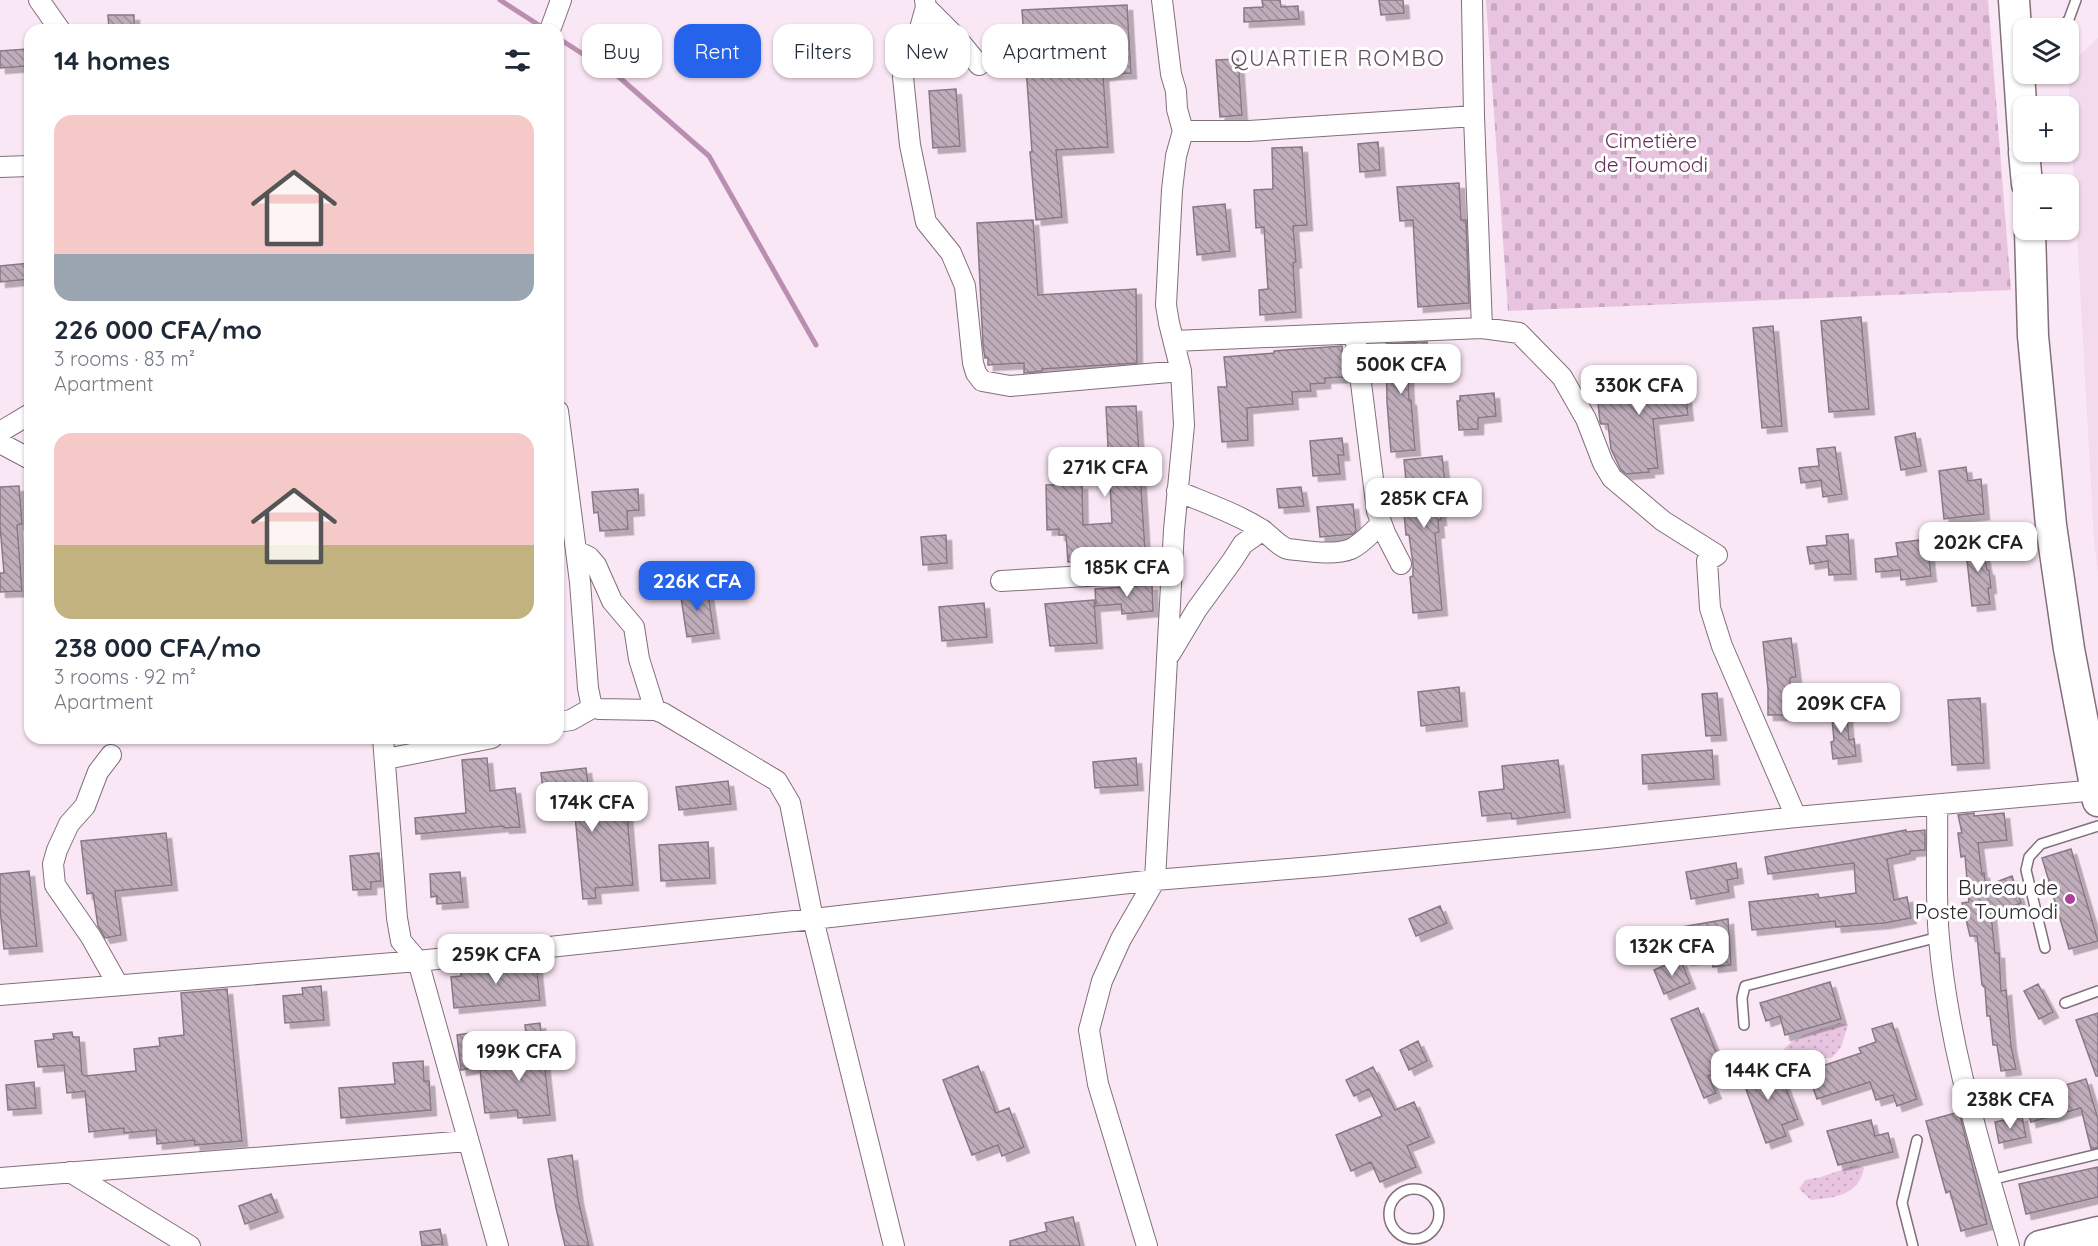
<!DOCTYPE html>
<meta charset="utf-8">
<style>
:root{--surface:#fff;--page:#f6f6f7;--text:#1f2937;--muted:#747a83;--accent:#2563eb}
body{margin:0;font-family:Quicksand,sans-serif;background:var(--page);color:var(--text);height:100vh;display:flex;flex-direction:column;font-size:22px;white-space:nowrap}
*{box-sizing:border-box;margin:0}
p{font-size:20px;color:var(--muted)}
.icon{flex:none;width:33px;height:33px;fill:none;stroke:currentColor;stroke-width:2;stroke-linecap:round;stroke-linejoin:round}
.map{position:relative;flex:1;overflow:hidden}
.side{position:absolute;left:24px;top:24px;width:540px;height:720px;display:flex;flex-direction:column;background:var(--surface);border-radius:18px;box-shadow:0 2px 4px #0004}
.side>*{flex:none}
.banner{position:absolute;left:582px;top:24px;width:570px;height:54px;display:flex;gap:12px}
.fabs{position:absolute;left:2013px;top:18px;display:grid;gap:12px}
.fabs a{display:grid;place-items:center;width:66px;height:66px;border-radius:12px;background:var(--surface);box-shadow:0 2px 4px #0004;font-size:30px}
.price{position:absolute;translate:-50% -51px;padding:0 14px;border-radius:12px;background:#fff;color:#222;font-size:20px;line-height:39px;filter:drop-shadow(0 2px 3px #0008)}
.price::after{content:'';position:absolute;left:50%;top:36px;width:18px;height:14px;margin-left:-9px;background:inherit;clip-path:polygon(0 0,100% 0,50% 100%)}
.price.on{background:var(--accent);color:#fff}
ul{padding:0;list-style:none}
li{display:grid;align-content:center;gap:12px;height:318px;padding:0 30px}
li span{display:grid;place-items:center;height:186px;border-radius:18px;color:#555}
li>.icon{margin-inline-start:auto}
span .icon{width:108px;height:108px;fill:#fffc;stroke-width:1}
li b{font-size:26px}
h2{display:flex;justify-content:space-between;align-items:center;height:72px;padding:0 30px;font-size:26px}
.tag{padding:0 21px;border-radius:18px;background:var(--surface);box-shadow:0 2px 4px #0004;font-size:21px;line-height:54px}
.tag.on{background:var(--accent);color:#fff}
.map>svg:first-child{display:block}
</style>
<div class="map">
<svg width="2098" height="1246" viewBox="0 0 2098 1246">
<defs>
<pattern id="grass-dots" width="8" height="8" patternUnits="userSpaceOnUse" patternTransform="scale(1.5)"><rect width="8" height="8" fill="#e9c4e0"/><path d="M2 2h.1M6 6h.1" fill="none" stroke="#c8a8c0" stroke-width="1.8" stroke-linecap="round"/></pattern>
<pattern id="cemetery-stones" width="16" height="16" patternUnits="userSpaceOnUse" patternTransform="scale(1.5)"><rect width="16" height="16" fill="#e9c4e0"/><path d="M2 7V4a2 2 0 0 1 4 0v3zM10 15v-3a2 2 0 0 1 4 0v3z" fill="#c8a8c0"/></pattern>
<pattern id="building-back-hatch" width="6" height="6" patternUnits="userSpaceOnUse" patternTransform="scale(1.5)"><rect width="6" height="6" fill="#bfadbb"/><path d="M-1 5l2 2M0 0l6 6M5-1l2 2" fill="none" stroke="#9c8d98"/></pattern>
<filter id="shadow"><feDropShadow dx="5.5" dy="5.5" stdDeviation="0" flood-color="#0004"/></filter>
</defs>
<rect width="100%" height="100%" fill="#fae7f5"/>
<!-- built -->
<path fill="#f3daed" d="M2098 38V572L2094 540 2068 73 2069 65Z"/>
<!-- grass -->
<path fill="url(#grass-dots)" d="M1839 1023 1848 1025 1841 1047 1832 1058H1824C1810 1069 1797 1073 1780 1068 1780 1063 1780 1058 1782 1054 1787 1037 1824 1028 1839 1023Z
M1856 1165 1864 1168C1859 1195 1835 1198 1811 1200L1799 1189 1805 1180 1821 1177Z"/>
<!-- cemetery -->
<path fill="url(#cemetery-stones)" d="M1486 0H1988L2011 290 1508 311Z"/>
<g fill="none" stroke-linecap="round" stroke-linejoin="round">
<!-- stream -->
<path stroke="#ba8eb0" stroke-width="5" d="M500 0 545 29
M558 38 620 78 709 156 816 345"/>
</g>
<!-- building -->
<path fill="url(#building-back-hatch)" stroke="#897885" stroke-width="1.5" filter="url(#shadow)" d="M1262 0H1280L1281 7 1298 6 1299 19 1244 22V8L1263 7Z
M1379 0H1403L1404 13 1381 15Z
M1127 5 1131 73 1103 75 1108 147 1056 150 1062 217 1036 220 1030 152H1032L1022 10Z
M108 15H134V30H109Z
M27 49 28 66 0 68V51Z
M1238 59 1242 115 1220 117 1216 60Z
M956 89 960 146 933 148 929 91Z
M1378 142 1380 170 1360 172 1358 144Z
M1302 147 1307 225 1293 226 1296 262 1293 263 1296 312 1260 315 1259 290 1268 289 1264 227 1256 228 1254 190 1273 189 1272 148Z
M1459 183 1461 220H1466L1469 303 1418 307 1413 220 1400 221 1397 187Z
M1225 204 1230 251 1197 255 1193 207Z
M1033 220 1038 295 1136 289 1137 363 1042 369V371L1024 373V363L988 365V358H985L983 345 977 223Z
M30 263V279L0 282V266Z
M1861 317 1869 409 1829 412 1821 321Z
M1773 326 1782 426 1762 428 1753 328Z
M1427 342 1428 352 1407 354 1409 400H1411L1415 450 1391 452 1387 402 1386 344Z
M1342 346 1344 377 1325 378V383L1310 384 1311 391 1292 392 1293 404 1247 408 1248 440 1222 442 1218 387H1227L1224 357 1274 353V351Z
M1683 373 1688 415 1653 419 1658 468 1648 469 1649 472 1626 474 1621 470 1611 449 1608 424H1601L1600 422 1596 383Z
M1494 393 1496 416 1478 418V429L1459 430 1457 401H1460V396Z
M1136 406 1145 551 1092 554V560L1068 562 1066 535H1059V529L1047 530 1046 485 1082 484 1083 525 1112 523 1106 407Z
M1915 433 1921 466 1901 470 1895 437Z
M1342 438 1344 455H1338L1340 474 1313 476 1310 441Z
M1835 447 1842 494 1823 497 1821 480 1801 483 1799 468 1819 466 1817 449Z
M1442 456 1445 483 1442 484 1443 502H1439L1441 520H1438L1439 532 1435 533 1442 610 1413 613 1410 577 1413 576V564L1409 535H1406L1404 513 1409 512 1404 460Z
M1966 467 1968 481 1981 479 1984 514 1944 519 1939 471Z
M19 486 22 524 17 525 22 591 0 592V573H4L0 526V487Z
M1301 487 1304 506 1279 508 1277 489Z
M638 489 639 510 627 511 628 529 600 531 598 512 594 513 592 492Z
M1353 504 1356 531 1353 534 1320 537 1317 507Z
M1848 534 1851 574 1829 575 1828 561 1810 564 1807 547 1827 545 1826 536Z
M946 535 947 563 923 565 921 537Z
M1927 539 1931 576 1901 580 1900 570 1876 572 1875 559 1898 556 1896 543Z
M1981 539 1987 570H1989L1991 588H1988L1990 604 1972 606 1965 542Z
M1152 585 1153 611 1122 614 1121 604 1096 606 1095 589Z
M707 587 714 633 687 637 680 591Z
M1094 600 1097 643 1050 646 1045 604Z
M984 603 987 637 942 641 939 607Z
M1791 638 1796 677 1790 678V715H1768V689L1763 642Z
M1459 687 1462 721 1421 726 1418 692Z
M1717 693 1721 735 1706 736 1702 694Z
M1980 698 1984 763 1952 765 1948 700Z
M1846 705 1849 740 1854 739 1856 756 1833 759 1831 742 1834 741 1831 706Z
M1712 750 1714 779 1643 784 1642 755Z
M487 758 490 791 515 788 520 827 504 828V826L416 834 415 818 466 813 462 760Z
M1136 758 1138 785 1095 788 1093 762Z
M1558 760 1565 812 1512 819 1511 813 1482 816 1479 792 1504 789 1502 766Z
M586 768 592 817 627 814 633 885 595 888 596 898 583 899 574 805 545 808 541 773Z
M728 781 731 804 679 810 676 787Z
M1974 813V816L2004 813 2007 840 1978 843 1982 874 1984 873 1986 886 2012 876 2021 903 1991 914 1995 953H1999L2001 991 2006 990 2011 1046 2016 1069 2001 1071 1997 1045H1993L1990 1016H1987L1985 988 1982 985 1977 936H1970L1962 903 1969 902 1965 856 1961 857 1958 833H1962L1958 815Z
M1906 830V832L1925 830V850L1910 851V854L1887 859 1894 900 1907 897 1911 918 1885 923 1836 927 1835 921 1752 930 1749 902 1818 894 1819 898 1856 893 1854 863 1768 874 1765 857Z
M166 833 172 885 115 891 121 935 105 938 98 926 93 893 87 894 81 841Z
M708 842 710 878 661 881 659 845Z
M2071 849 2098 941 2069 949 2042 858Z
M379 853 381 881 371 882V889L353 890 350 856Z
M1736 863 1738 878 1727 880 1729 892 1691 899 1686 872Z
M29 871 37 946 4 949 0 909V874Z
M460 872 463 902 437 904V896L431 897 430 874Z
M1440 906 1447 923 1416 936 1409 919Z
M1728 919 1731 965 1713 967 1712 956 1686 960 1681 927Z
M536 961 540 1000 454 1008 451 977 461 976V969L517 964V963Z
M1675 961H1681L1690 983 1664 994 1654 970Z
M1830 982 1841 1019 1785 1035 1780 1016 1766 1021 1760 1003Z
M2038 984 2053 1012 2039 1019 2024 991Z
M321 986 324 1020 285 1023 283 996 303 994 302 988Z
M227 989 242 1141 195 1145 194 1140 157 1144 156 1130 124 1133V1128L89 1132 85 1091 67 1093 64 1065 38 1067 35 1041 54 1039 53 1034 72 1032 73 1037H79L82 1074 85 1076 136 1071 134 1049 160 1046 159 1038 184 1035 181 993Z
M1698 1008 1724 1071 1708 1076 1716 1093 1704 1098 1671 1019Z
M2098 1013V1076H2096L2076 1020Z
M540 1023 550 1115 518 1118 517 1110 485 1113 480 1070 512 1067 511 1064 529 1062 525 1025Z
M1892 1023 1917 1099 1897 1106 1893 1095 1876 1100 1870 1082 1817 1099 1807 1071 1861 1053 1859 1048 1876 1042 1872 1029Z
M478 1032 483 1066 461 1070 457 1035Z
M1418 1041 1427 1061 1409 1070 1400 1050Z
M423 1061 424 1081H429L431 1110 341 1118 339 1088 395 1084 393 1063Z
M1758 1061 1763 1077 1779 1071 1798 1119 1782 1125 1786 1136 1766 1143 1738 1068Z
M978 1066 996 1113 1009 1108 1024 1147 1002 1156 998 1145 972 1155 943 1080Z
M1373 1067 1395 1110 1414 1102 1429 1137 1407 1146 1416 1167 1380 1182 1371 1162 1351 1171 1336 1135 1382 1116 1369 1089 1354 1096 1346 1080Z
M2086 1079 2098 1119V1147L2091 1149 2081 1108 2031 1122 2024 1097Z
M34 1082 36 1108 8 1110 6 1085Z
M1959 1112 1987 1224 1961 1231 1950 1191 1946 1193 1926 1121Z
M2022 1116 2026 1137 1999 1143 1995 1122Z
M1871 1120 1875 1136 1888 1133 1893 1152 1838 1165 1827 1131Z
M572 1155 578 1199 589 1246H565L556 1208 548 1159Z
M2098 1167V1197L2026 1214 2019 1184Z
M271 1194 278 1212 245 1224 239 1206Z
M1073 1217 1080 1246H1010V1241L1047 1231 1045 1223Z
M440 1229 443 1244 422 1246 420 1232Z"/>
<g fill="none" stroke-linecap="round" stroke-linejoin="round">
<!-- lane casing -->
<g stroke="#806f7c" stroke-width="12">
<path id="lane" d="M2062 28 2069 19 2076 0
M2045 948 2026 870 2029 857 2041 844 2098 826
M2065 1003 2098 991
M1744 1025 1742 998 1745 986 1939 937
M1990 1180 2098 1154
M1389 1214a25 25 0 1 1 50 0a25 25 0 1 1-50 0Z
M1913 1246 1902 1203 1917 1140"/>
</g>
<!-- street casing -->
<g stroke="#806f7c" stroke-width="22">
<path id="street" d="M39 0 60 30
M925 0 926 7 919 32 905 63 903 77 910 145 926 222 951 253 965 286 973 363 976 373 982 381 1010 386 1181 371
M1472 0 1474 116 1482 328
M926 7 956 37 979 65
M550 30 561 0
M1183 131H1249L1474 116
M0 167 30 166
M1355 335 1377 511 1385 533 1401 564
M1174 341 1482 328 1519 333 1562 377 1586 419 1603 463 1612 478 1663 521 1717 555 1707 561 1710 608 1722 646 1796 817
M558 411 580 582 588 688 591 703 594 707
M0 432 30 414
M0 443 30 459
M1177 491C1206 503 1235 513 1261 529 1270 535 1278 546 1288 549 1307 551 1333 556 1351 549 1362 544 1372 532 1381 524
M577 551 589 557 596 565 612 601 634 627 639 659 655 710
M1001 581 1172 571
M1170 654 1197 609 1232 561 1243 544 1263 530
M558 722 571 720 594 707 599 709 655 710 663 713 777 781 790 803 813 919 894 1246
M383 738 397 918 401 941 418 961 498 1246
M111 755 98 772 85 806 69 824 57 850 53 864 55 885 91 937 118 985
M386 759 492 738
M1937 805C1938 849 1935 894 1939 938 1948 1044 1980 1145 2009 1246
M0 995 418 961 813 919 1155 880 1325 866 1607 838 1796 817 2098 790
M70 1172 190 1246
M0 1178 468 1141
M1147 1246 1098 1084 1089 1030 1102 981 1121 939 1155 880 1174 530 1184 425 1181 371 1169 323 1166 305 1172 190 1176 156 1183 131 1177 109 1176 91 1171 74 1162 0"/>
</g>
<!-- primary casing -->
<g stroke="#806f7c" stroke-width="33">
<path id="primary" d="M2014 0 2024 147
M2024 152 2027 184
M2030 230 2033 336 2051 525 2069 649 2098 801
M2040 1246 2098 1232"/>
</g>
<!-- lane -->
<use href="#lane" stroke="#fff" stroke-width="9"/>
<!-- street -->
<use href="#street" stroke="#fff" stroke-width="20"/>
<!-- primary -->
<use href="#primary" stroke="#fff" stroke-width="30"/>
</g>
<!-- markers -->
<circle fill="#ae3f9c" stroke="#fff" stroke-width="2" cx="2070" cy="899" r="6"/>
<g text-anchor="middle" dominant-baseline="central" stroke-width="6" stroke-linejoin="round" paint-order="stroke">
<!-- park labels -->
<g font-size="21" fill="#662f5b" stroke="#fff">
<text x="1651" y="140">Cimetière<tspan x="1651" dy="24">de Toumodi</tspan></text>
</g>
<!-- poi labels -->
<g font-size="21" fill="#2d262c" stroke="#fff" text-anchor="end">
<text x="2058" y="887">Bureau de<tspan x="2058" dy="24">Poste Toumodi</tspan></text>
</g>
<!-- neighbourhood labels -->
<g font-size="22" letter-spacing="1.5" fill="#60505c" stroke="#fff">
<text x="1338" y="58">QUARTIER ROMBO</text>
</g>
</g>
</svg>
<div class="fabs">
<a><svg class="icon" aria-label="layers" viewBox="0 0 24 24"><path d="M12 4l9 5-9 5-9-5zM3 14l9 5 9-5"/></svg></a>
<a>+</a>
<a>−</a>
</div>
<b class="price" style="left:1401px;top:395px">500K CFA</b>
<b class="price" style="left:1639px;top:416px">330K CFA</b>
<b class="price" style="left:1105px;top:498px">271K CFA</b>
<b class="price" style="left:1424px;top:529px">285K CFA</b>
<b class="price" style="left:1978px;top:573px">202K CFA</b>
<b class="price" style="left:1127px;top:598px">185K CFA</b>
<b class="price on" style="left:697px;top:612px">226K CFA</b>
<b class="price" style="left:1841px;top:734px">209K CFA</b>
<b class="price" style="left:592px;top:833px">174K CFA</b>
<b class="price" style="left:1672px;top:977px">132K CFA</b>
<b class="price" style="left:496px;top:985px">259K CFA</b>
<b class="price" style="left:519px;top:1082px">199K CFA</b>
<b class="price" style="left:1768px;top:1101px">144K CFA</b>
<b class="price" style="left:2010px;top:1130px">238K CFA</b>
<div class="banner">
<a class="tag">Buy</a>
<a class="tag on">Rent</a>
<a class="tag">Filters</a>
<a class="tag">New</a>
<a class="tag">Apartment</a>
</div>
<section class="side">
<h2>14 homes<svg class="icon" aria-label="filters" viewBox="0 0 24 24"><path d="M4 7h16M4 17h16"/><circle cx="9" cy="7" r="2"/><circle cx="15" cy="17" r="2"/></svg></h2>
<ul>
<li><span style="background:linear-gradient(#f6c9c9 75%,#9aa5b1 0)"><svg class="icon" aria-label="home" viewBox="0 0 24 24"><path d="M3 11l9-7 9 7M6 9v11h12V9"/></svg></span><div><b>226 000 CFA/mo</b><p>3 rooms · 83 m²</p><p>Apartment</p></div></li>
<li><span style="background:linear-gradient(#f6c9c9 60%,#c2b280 0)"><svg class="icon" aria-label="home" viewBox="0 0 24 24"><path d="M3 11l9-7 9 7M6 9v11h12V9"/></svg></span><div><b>238 000 CFA/mo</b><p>3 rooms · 92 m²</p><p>Apartment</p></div></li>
</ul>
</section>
</div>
